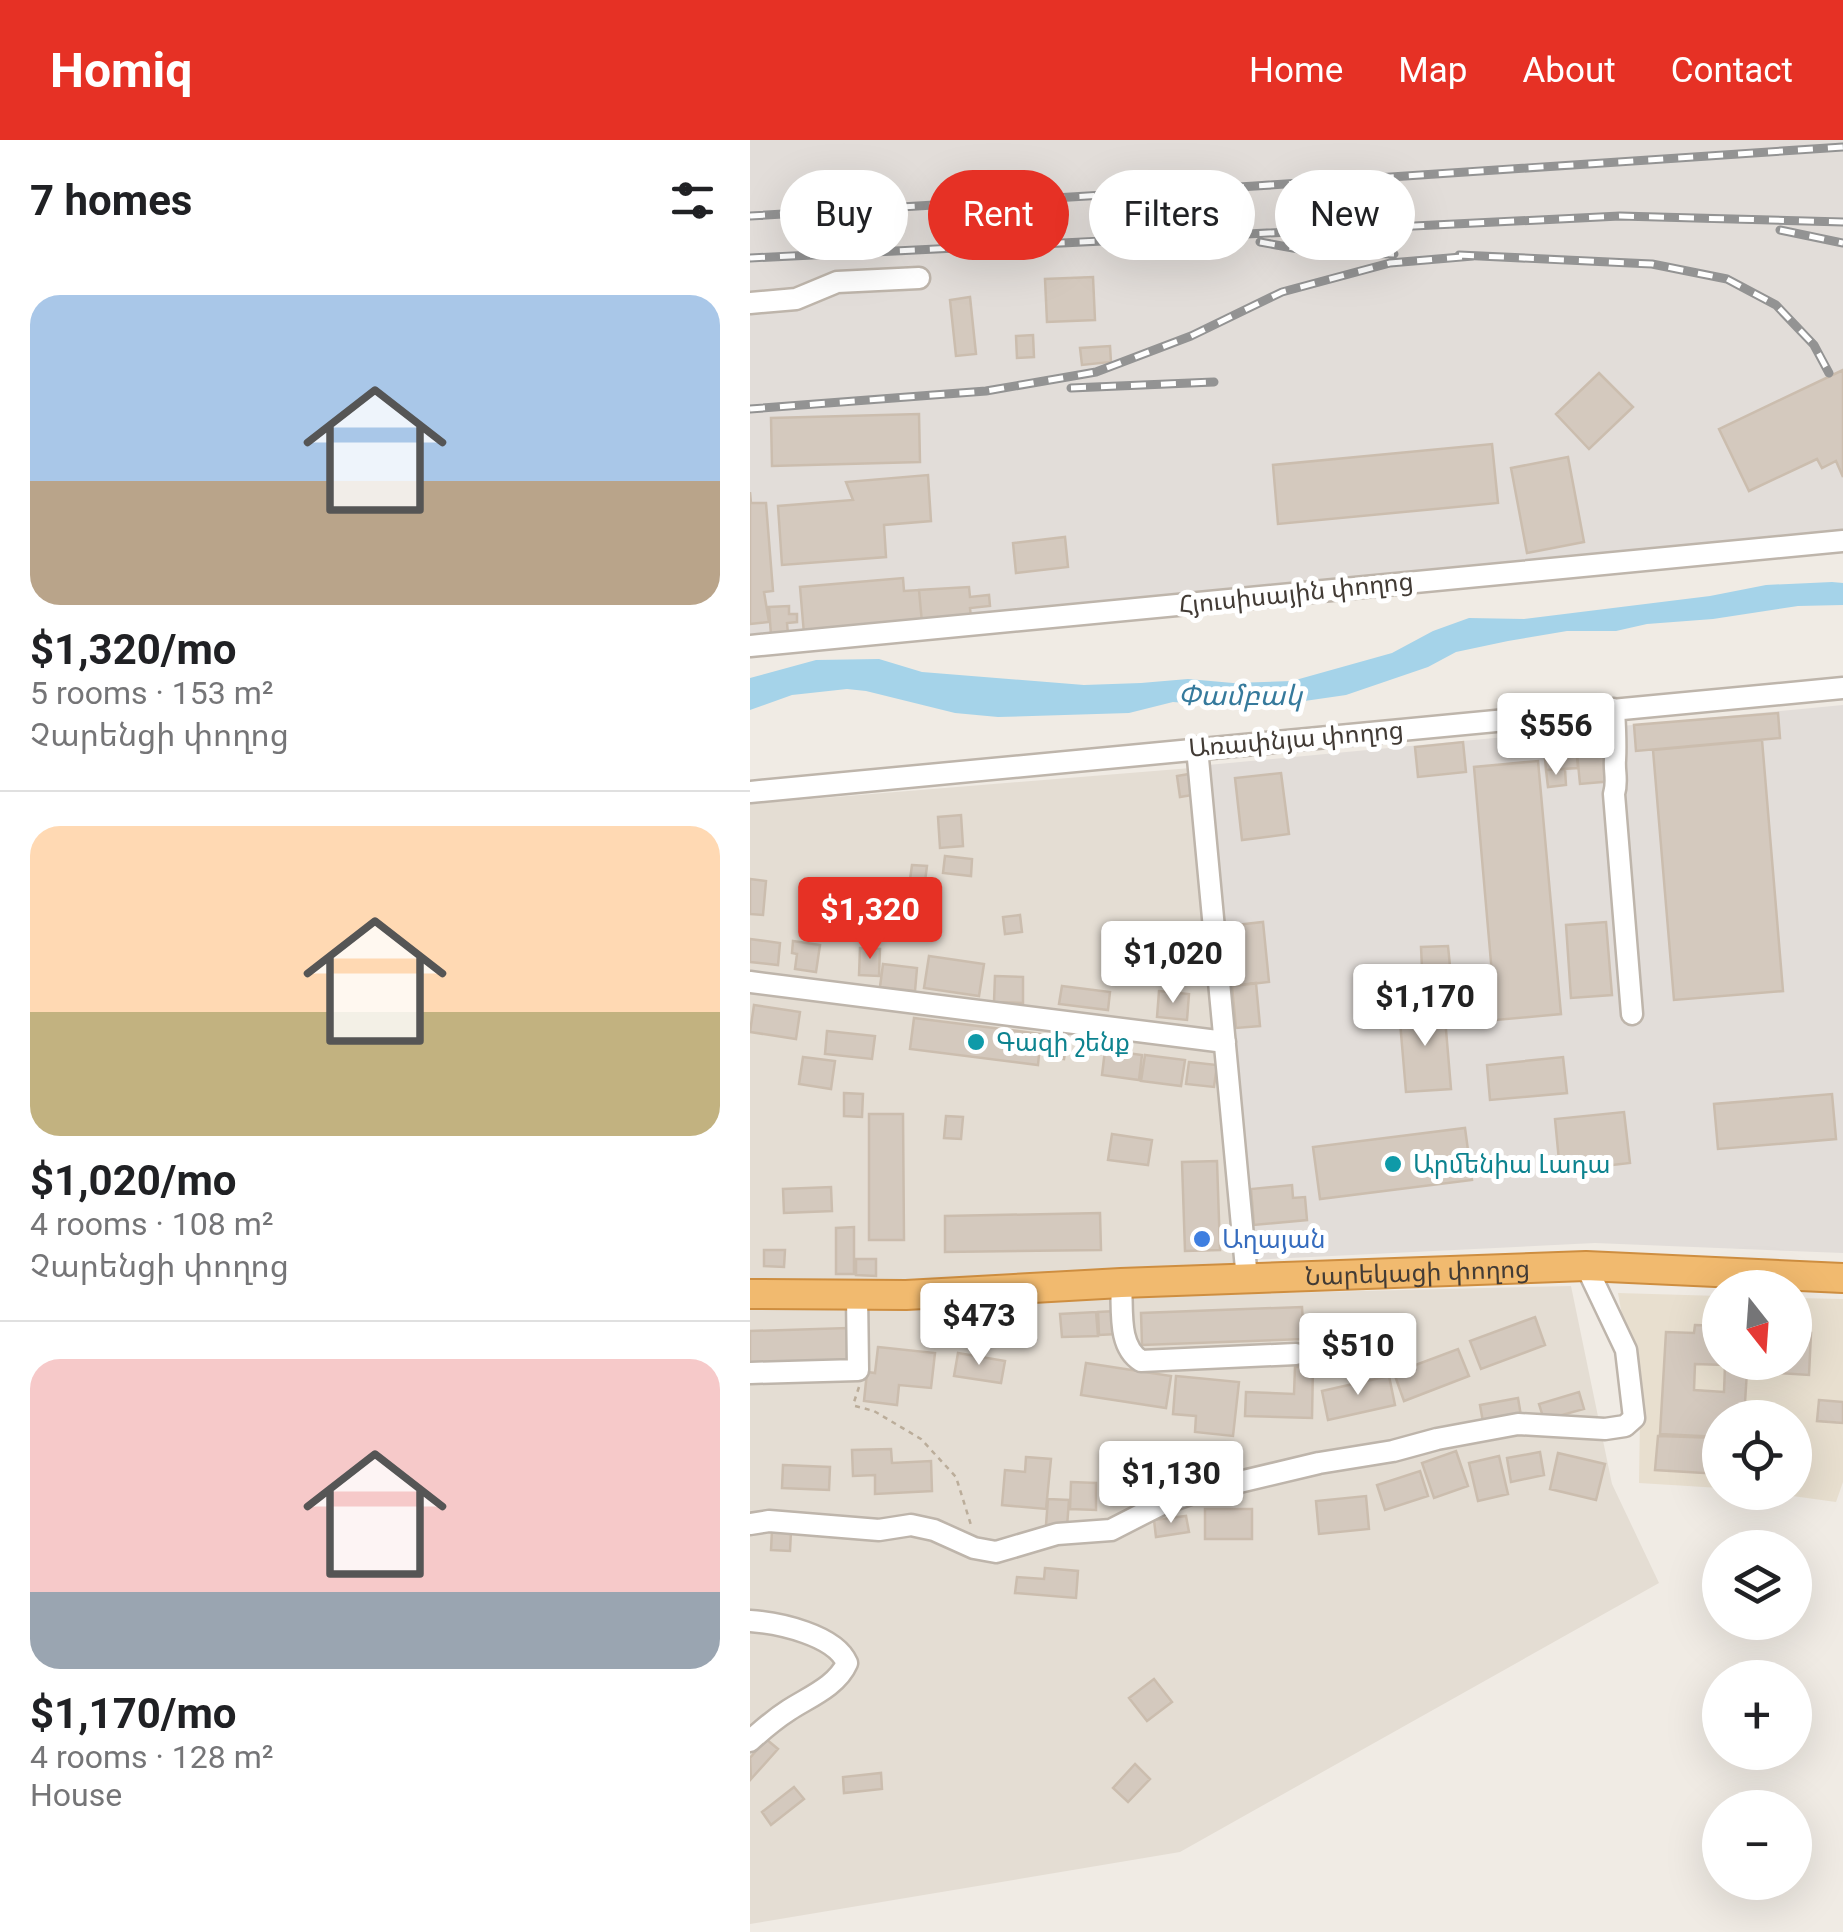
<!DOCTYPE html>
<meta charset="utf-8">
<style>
:root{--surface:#fff;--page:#f6f6f6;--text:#202124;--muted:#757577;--line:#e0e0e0;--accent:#e63125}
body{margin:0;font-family:Roboto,"Noto Sans Armenian",sans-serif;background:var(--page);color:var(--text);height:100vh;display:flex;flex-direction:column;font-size:38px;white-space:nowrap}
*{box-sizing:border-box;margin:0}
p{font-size:32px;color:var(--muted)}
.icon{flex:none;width:55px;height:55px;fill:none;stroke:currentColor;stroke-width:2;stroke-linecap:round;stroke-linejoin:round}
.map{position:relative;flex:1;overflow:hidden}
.details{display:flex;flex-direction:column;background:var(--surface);width:750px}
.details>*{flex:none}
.guide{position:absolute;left:30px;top:30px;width:912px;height:90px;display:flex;gap:20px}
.needle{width:65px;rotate:163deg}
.controls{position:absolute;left:952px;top:1130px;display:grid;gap:20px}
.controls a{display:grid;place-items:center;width:110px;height:110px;border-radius:50%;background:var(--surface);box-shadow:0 10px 40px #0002;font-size:50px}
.price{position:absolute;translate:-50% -85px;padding:0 22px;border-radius:10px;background:#fff;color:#222;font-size:32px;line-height:65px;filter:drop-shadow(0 2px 5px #0008)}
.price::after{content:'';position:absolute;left:50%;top:60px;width:30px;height:22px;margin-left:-15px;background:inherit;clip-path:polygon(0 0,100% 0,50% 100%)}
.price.active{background:var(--accent);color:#fff}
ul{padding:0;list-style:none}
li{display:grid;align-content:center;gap:20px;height:530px;padding:0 30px}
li+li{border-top:2px solid var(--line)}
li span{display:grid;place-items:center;height:310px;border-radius:30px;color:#555}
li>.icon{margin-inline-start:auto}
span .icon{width:180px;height:180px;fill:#fffc;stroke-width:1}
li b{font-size:42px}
h2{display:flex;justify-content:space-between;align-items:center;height:120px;padding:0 30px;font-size:42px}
.pill{padding:0 35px;border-radius:45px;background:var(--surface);box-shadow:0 10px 40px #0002;font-size:35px;line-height:90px}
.pill.active{background:var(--accent);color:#fff}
header{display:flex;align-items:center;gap:60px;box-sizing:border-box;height:140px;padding:0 50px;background:var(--accent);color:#fff}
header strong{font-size:48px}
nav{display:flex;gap:55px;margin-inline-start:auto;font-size:35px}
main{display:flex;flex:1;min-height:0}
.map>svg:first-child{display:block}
</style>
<header>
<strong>Homiq</strong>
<nav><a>Home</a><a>Map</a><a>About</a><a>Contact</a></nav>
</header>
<main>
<section class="details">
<h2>7 homes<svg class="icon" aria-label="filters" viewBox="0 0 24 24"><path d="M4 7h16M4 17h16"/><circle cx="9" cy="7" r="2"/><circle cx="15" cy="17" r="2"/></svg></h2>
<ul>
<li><span style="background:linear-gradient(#a9c7e8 60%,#b9a48a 0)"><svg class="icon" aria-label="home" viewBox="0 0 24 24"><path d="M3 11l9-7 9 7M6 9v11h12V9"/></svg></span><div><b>$1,320/mo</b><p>5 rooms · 153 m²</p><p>Չարենցի փողոց</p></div></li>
<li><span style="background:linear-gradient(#ffd9b3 60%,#c2b280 0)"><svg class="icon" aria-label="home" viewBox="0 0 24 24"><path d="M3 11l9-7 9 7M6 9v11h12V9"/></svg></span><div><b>$1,020/mo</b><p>4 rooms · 108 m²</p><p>Չարենցի փողոց</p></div></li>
<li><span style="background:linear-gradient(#f6c9c9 75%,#9aa5b1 0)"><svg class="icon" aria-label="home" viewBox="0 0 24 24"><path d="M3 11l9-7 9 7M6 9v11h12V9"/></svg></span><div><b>$1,170/mo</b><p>4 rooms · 128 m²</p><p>House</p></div></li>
</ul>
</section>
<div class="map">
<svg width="1093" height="1792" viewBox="0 0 1093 1792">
<rect width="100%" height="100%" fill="#f0ebe4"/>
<!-- residential -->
<path fill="#e4ddd3" d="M441 628 468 888 486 1154 821 1146 862 1344 909 1443 430 1712 0 1784V664Z"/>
<!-- industrial -->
<path fill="#e2ddd9" d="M0 0H1093V394L0 502Z
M1093 565V1113L845 1103 501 1120 458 625Z"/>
<!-- education -->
<path fill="#e8dfcf" d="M868 1153 970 1156V1222H1045V1158L1093 1159V1342L1086 1362 1021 1353 1045 1352V1278H970V1348L889 1343 890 1277Z"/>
<!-- water -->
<path fill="#a5d3e9" d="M1082 442 1093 443V465L1048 466 963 479 897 484 866 491H817L758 501 706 512 678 527 596 555 527 565 490 567 423 562 379 573 248 577 205 573 116 551 97 549 42 555 0 570V538L66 520 129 519 172 532 334 545 391 543 438 539 483 543 542 541 642 513 683 491 719 478 774 479 960 456 1016 445Z"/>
<!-- building -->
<path fill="#d4c9be" stroke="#cbbdae" stroke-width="2.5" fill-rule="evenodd" d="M343 137 345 180 297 182 295 139Z
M220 157 226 214 206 216 200 160Z
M283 195 284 217 267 218 266 196Z
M360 206 361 222 332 225 330 208Z
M1093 230V337L1086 321 1072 328 1067 319 999 351 969 289Z
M849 233 883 267 839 309 806 274Z
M169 274 170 322 22 326 21 278Z
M742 304 748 363 528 384 523 325Z
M818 317 834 402 777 413 761 328Z
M178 335 181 381 134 385 136 417 32 425 28 366 103 360 96 342Z
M0 352 1 363H16L23 451 14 452 19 482 0 484Z
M315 397 318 427 266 433 263 403Z
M153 438 154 451 169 450 172 483 54 494 50 447Z
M219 447 220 457 239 455 240 466 220 468 221 478 172 483 169 450Z
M39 466V474H47V482L37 483 38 494 21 495 19 467Z
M1028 573 1030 598 886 611 884 585Z
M859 590 863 641 830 644 825 593Z
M825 593 828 628 796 630 793 596Z
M1012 600 1033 851 924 860 903 610Z
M713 602 716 632 668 637 665 607Z
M788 621 811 874 746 880 724 627Z
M815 629 816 645 798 647 796 630Z
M531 633 539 694 492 700 485 638Z
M439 634 442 655 430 657 427 636Z
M211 675 213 706 190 708 188 677Z
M195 716 222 719 221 736 193 733Z
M162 725 177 726 174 749 159 747Z
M0 739 16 741 13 775 0 774Z
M72 764 126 770 123 802 69 797Z
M270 775 272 792 255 794 253 777Z
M513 782 519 842 482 846 476 786Z
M856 782 862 855 821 858 816 785Z
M0 799 30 803 28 825 0 822Z
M43 801 70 805 66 832 45 829 47 814 42 813Z
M698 806 700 826 672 828 671 807Z
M110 808 130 809 129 836 109 835Z
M179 816 234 824 229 856 174 848Z
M133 824 167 828 165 851 130 847Z
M245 836 273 837V863L244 862Z
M506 843 510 886 486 888 482 846Z
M312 846 360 852 358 870 309 864Z
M409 851 439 854 437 880 407 877Z
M4 865 50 872 46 899 0 892Z
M694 866 701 949 656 952 649 870Z
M164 878 291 894 288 925 160 909Z
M77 891 125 896 122 919 75 914Z
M301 892 318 894 314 919 298 917Z
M355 910 392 915 389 940 352 935Z
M395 915 435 920 431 946 391 941Z
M53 917 85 921 81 949 49 944Z
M813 917 817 953 740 960 737 925Z
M439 922 467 925 464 947 436 944Z
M94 953 113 954 112 977 94 976Z
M1082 954 1086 999 968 1009 964 964Z
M874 972 880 1023 810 1031 805 979Z
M119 974H153L154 1100H119Z
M196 976 213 977 211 999 194 998Z
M715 988 722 1040 570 1059 563 1007Z
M362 994 402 1000 398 1025 358 1020Z
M467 1021 470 1110 435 1111 432 1022Z
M542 1045 543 1058 555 1057 557 1080 504 1085 501 1049Z
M81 1047 82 1071 34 1073 33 1049Z
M350 1073 351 1110 195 1112V1076Z
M104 1087V1134H86V1088Z
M14 1110H35L34 1127 14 1126Z
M106 1119H126V1136L106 1135Z
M552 1167 554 1199 392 1205 391 1173Z
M366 1171 367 1194 349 1195 348 1172Z
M346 1172 348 1196 312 1197 310 1174Z
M785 1177 795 1205 731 1229 720 1201Z
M945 1185 970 1186V1222H1045V1192L1061 1193 1059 1235 997 1231 994 1278H970V1297L910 1294 916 1192 944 1193ZM945 1224 975 1225 974 1252 944 1250Z
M98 1188 99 1223 0 1226V1191Z
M128 1207 185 1213 181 1248 149 1245 147 1265 114 1261 117 1232 125 1233Z
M708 1209 719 1236 654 1261 644 1233Z
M208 1213 255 1221 251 1243 204 1236Z
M336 1223 421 1236 416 1268 331 1255Z
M545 1227H563L562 1278 495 1276 496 1252 544 1254Z
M426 1236 489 1242 483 1296 445 1292 446 1276 423 1274Z
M639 1236 645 1265 578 1280 572 1251Z
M829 1252 834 1269 794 1280 789 1264Z
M768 1258 771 1276 733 1282 730 1265Z
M1069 1260 1093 1262V1283L1067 1281Z
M908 1296 970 1298V1334L905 1330Z
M141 1309 142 1323 181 1321 182 1351 125 1354V1335L103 1336 102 1310Z
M706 1311 718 1346 684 1358 672 1323Z
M790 1312 794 1335 761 1342 757 1318Z
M808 1313 855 1324 846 1360 800 1349Z
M749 1316 758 1354 728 1361 719 1323Z
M276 1317 301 1319 296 1369 252 1365 255 1330 275 1332Z
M33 1325 80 1327 79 1350 32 1348Z
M670 1331 678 1356 635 1370 627 1345Z
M321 1342 346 1343V1370L320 1369Z
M616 1356 619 1389 569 1394 566 1361Z
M298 1359 319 1360 317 1387 296 1385Z
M455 1369H502V1399H455Z
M436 1376 439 1392 406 1397 404 1380Z
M22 1390 41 1391 40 1411 21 1410Z
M295 1428 328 1431 326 1458 265 1453 267 1437 294 1439Z
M404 1539 422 1562 397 1581 379 1558Z
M16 1599 28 1609 1 1639 0 1618Z
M385 1624 400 1639 378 1662 363 1648Z
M131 1633 132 1649 94 1653 93 1637Z
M44 1647 54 1659 21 1685 12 1672Z"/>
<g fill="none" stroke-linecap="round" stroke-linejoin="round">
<!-- minor casing -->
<g stroke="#beb5ab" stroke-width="25">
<path id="minor" d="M0 163 46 159 87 142 169 138
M0 506 1093 401
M864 569C865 587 866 603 865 620 864 632 868 641 864 654L882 874
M447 608 497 1139
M0 652 1093 548
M0 842 475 902
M371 1143C373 1169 367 1206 391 1221L546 1214
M0 1233 108 1230 107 1155
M0 1384 19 1381 129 1390 161 1385 184 1390 224 1408 246 1412 307 1394 361 1390 412 1364 443 1353 569 1323 643 1311 687 1299 768 1284 855 1289 875 1286 884 1278 876 1210 836 1126
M0 1481C29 1483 85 1495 97 1523 87 1546 59 1557 39 1570 25 1579 12 1590 0 1601"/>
</g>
<!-- highway casing -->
<g stroke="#ce8e40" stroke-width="32">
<g id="highway">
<path id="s1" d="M0 1154 156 1155 371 1143 836 1126 1093 1138"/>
</g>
</g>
<!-- path -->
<path stroke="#bbad9a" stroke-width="2.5" stroke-dasharray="5 5" stroke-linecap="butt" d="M109 1247 104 1262 105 1266 124 1271 171 1299 206 1337 221 1385"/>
<!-- minor -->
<use href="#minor" stroke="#fff" stroke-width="20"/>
<!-- highway -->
<use href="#highway" stroke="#f1ba6f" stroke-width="28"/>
<!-- rail casing -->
<g stroke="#939393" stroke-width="9">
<path id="rail" d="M0 76 505 46 1093 7
M1030 90 1093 103
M510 102 565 112 644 114
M709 115 902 124 977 139 1026 165 1064 205 1079 233
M0 118 870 76 1093 82
M321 248 464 242
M0 269 236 251 346 232 441 196 532 152 640 123 723 116"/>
</g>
<!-- rail -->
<use href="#rail" stroke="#fff" stroke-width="5" stroke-dasharray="15" stroke-linecap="butt"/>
</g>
<!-- markers -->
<g fill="#0f9aa8" stroke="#fff" stroke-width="4">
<circle cx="226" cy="902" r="10"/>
<circle cx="643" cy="1024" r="10"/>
</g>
<circle fill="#3f7fe0" stroke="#fff" stroke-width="4" cx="452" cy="1099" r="10"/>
<g text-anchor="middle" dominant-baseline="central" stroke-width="10" stroke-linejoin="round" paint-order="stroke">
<!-- street labels -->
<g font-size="25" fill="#423b35" stroke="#fff">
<text transform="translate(546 453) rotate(-6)">Հյուսիսային փողոց</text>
<text transform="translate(546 599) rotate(-5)">Առափնյա փողոց</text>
<text stroke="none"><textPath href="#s1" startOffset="668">Նարեկացի փողոց</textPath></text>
</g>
<!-- culture labels -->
<g font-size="25" fill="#0d838f" stroke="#fff" text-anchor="start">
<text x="246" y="902">Գազի շենք</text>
<text x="663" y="1024">Արմենիա Լադա</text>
</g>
<!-- shop labels -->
<g font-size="25" fill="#366cbe" stroke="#fff" text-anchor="start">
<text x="472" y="1099">Աղայան</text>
</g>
<!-- water labels -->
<g font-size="28" font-style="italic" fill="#367a9c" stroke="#fff">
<text x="490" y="555">Փամբակ</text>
</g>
</g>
</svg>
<div class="controls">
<a><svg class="needle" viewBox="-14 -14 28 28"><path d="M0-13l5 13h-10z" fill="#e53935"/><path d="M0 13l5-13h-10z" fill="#757577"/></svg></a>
<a><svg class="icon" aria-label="locate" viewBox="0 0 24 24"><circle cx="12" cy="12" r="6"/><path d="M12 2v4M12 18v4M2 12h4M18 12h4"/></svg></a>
<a><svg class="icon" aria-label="layers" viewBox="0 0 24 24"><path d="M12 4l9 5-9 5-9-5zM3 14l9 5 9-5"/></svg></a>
<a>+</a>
<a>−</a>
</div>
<b class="price" style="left:806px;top:638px">$556</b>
<b class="price active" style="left:120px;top:822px">$1,320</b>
<b class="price" style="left:423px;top:866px">$1,020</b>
<b class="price" style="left:675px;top:909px">$1,170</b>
<b class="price" style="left:229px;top:1228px">$473</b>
<b class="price" style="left:608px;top:1258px">$510</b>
<b class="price" style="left:421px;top:1386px">$1,130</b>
<div class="guide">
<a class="pill">Buy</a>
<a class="pill active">Rent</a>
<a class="pill">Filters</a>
<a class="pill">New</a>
</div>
</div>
</main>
